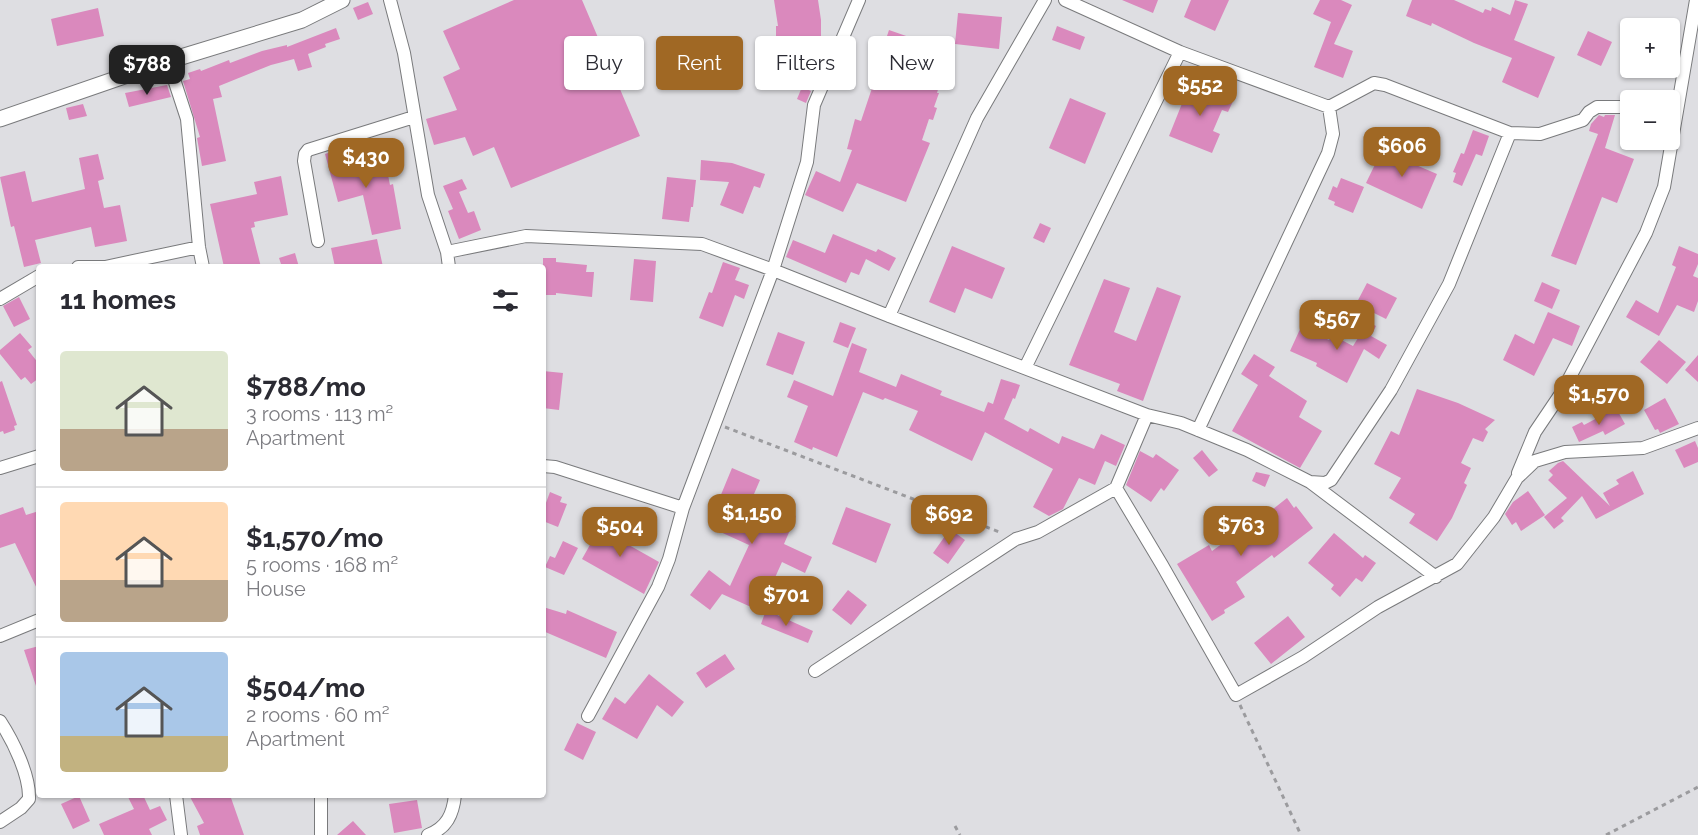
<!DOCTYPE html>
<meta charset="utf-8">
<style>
:root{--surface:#fff;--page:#f2f2f3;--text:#2b2b33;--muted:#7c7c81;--line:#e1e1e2;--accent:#a06824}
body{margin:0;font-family:Raleway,sans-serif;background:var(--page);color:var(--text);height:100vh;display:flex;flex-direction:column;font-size:22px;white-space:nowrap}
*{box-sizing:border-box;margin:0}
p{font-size:20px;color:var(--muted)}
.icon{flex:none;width:33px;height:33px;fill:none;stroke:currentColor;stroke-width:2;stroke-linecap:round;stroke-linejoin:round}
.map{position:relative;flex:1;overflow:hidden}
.side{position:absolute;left:36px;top:264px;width:510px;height:534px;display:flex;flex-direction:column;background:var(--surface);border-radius:6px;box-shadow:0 2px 4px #0004}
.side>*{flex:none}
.hud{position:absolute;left:564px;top:36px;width:570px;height:54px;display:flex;gap:12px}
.tools{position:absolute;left:1620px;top:18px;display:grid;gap:12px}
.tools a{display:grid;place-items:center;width:60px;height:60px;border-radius:6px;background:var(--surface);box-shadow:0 2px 4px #0004;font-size:30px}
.price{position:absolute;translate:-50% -51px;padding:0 14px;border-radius:12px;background:var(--accent);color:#fff;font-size:20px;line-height:39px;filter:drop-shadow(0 2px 3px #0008)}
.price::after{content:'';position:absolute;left:50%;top:36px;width:18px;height:14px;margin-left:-9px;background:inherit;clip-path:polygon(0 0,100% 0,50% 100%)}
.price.active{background:#222;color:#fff}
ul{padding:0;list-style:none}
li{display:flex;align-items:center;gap:18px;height:150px;padding:0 24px}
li+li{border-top:2px solid var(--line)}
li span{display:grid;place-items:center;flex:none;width:168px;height:120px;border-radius:6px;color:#555}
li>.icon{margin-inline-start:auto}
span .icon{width:72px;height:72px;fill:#fffc;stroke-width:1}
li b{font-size:26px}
h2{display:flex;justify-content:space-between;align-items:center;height:72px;padding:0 24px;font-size:26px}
.pill{padding:0 21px;border-radius:6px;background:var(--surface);box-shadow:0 2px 4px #0004;font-size:21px;line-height:54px}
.pill.active{background:var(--accent);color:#fff}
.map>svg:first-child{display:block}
</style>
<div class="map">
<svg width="1698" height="835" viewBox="0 0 1698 835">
<rect width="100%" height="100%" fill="#dedee2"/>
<!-- building -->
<path fill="#da89bd" d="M514 0H582L640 136 511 188 494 147 473 156 465 137 434 145 426 119 457 110 443 77 460 69 443 31Z
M774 0H818L821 20V53L776 54V26H778Z
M1122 0H1158L1153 13Z
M1191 0H1229L1215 31 1184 17Z
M1320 0H1341L1352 5 1334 44 1353 51 1343 78 1314 67 1331 22 1313 14Z
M1412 0H1454L1483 13 1485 9 1491 11 1492 7 1510 15 1515 0 1528 4 1514 40 1555 57 1538 98 1502 82 1512 58 1474 43 1432 23 1431 26 1406 16Z
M368 2 373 14 358 20 353 8Z
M98 8 104 36 57 46 51 19Z
M958 13 1002 17 999 49 955 44Z
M1057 26 1085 37 1080 50 1052 40Z
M336 28 340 39 325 44 326 47 308 54 312 67 298 71 294 59 271 65 219 86 222 97 213 99 226 161 202 166 197 138 200 137 183 81 190 79 188 73 200 69 201 71 229 60 230 63 262 51 287 45V47Z
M889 30 949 51 937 93H939L934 107 937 108 933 120 929 119 922 140 930 143 906 202 857 183 843 212 805 195 816 171 840 182 852 150 847 149 855 119 861 121 878 70 876 69Z
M1588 31 1612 42 1601 66 1577 55Z
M1191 81 1234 99 1228 112 1222 110 1213 131 1220 134 1212 153 1169 136Z
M167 85 171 97 129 107 125 93Z
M802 87 811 91 806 103 797 99Z
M1070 98 1106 113 1085 164 1049 148Z
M83 104 87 116 69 120 66 108Z
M1599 115 1604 117 1605 115H1615L1605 148 1634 159 1617 203 1602 197 1576 265 1551 256 1598 134 1589 131 1591 124Z
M1473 130 1489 136 1482 156 1476 154 1462 186 1453 182 1456 173 1453 172 1461 153 1464 154Z
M348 146 355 166 385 160 390 185 393 184 401 229 372 235 363 195 338 202 325 154Z
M1384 146 1411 159 1409 162 1437 174 1422 209 1366 183Z
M98 154 104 179 98 181 104 208 120 205 127 241 95 247 91 227 35 240 41 263 24 267 14 226 11 227 0 177 25 171 32 202 85 189 79 158Z
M701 160 732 163 765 174 760 188 754 186 743 214 720 205 729 182 700 180Z
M281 176 288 215 254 222 255 227 251 228 261 267H224L210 204 257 194 254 182Z
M667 177 696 180 693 207H691L689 222 662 219Z
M1341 178 1364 187 1353 213 1334 205 1335 202 1328 199 1333 186 1337 188Z
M462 179 467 189 459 192 468 213 474 211 481 230 459 239 448 211 453 209 443 186Z
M1040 223 1051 228 1044 243 1033 238Z
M833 234 876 252 878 249 896 258 889 271 866 259 859 275 851 272 846 283 786 257 793 240 825 253Z
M377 239 383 267H335L331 248Z
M952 246 1005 268 992 299 965 288 955 313 929 302Z
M1679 246 1698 254V264L1693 276 1698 278V301L1694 312 1677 305 1659 336 1626 317 1636 300 1658 313 1676 267 1672 265Z
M295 253 299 267H282L279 258Z
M543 258H556V262L587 265 586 272H594L592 297 556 293V295H543Z
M634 259 656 261 653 302 630 300Z
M723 262 740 268 735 280 749 285 744 299 735 295 723 327 699 318 709 292 712 293Z
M1104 279 1130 288 1114 332 1136 341 1157 287 1181 296 1143 401 1117 391 1120 384 1069 365Z
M1542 282 1560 290 1552 309 1534 301Z
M1367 283 1397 298 1386 319 1356 304Z
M19 297 30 319 14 327 3 306Z
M1548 312 1580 326 1572 346 1553 338 1534 376 1503 360 1515 334 1534 344Z
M840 322 856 328 848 348 833 342Z
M1368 322 1376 326 1371 336 1387 345 1379 359 1364 349 1347 383 1316 366 1317 363 1290 351 1301 327 1329 340 1332 335 1353 346Z
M778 332 805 342 793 375 766 365Z
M20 333 32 347 28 350 39 364V378L31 384 25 377 21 380 0 354V350Z
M1659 340 1686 362 1667 384 1640 362Z
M852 343 867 349 859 372 896 387 901 374 942 391 940 395 984 412 988 402 993 404 1001 379 1020 385 1015 399 1013 398 1004 419 1028 432 1030 428 1059 444 1062 436 1094 449 1101 434 1125 445 1116 466 1105 461 1095 485 1079 478 1063 509 1049 516 1033 507 1053 469 985 432 972 461 909 430 918 411 885 398 883 400 863 392 837 457 813 447 812 450 794 442 808 406 787 397 794 380 833 396Z
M1254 354 1275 367 1269 376 1307 401 1299 417 1322 431 1300 468 1232 431 1258 385 1241 374Z
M1698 355V382L1685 370Z
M543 371 563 373 559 410 543 408Z
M2 381 17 425 14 426 15 430 4 434 3 431 0 432V382Z
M1417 389 1458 403 1495 420 1485 429 1488 432 1483 442 1473 438 1461 463 1471 468 1464 483 1467 485 1452 518 1437 541 1409 523 1415 514 1389 498 1401 478 1374 464 1391 431 1399 435Z
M1665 398 1679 424 1660 433 1658 429 1655 430 1644 410Z
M1616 408 1625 424 1605 435 1603 431 1579 442 1572 427 1582 422 1584 425Z
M1695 441 1698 448V462L1684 468 1675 450Z
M1202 450 1218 470 1209 477 1193 458Z
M1140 451 1153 458 1156 454 1179 470 1164 491 1161 488 1151 502 1126 485Z
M1563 461 1610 506 1603 493 1619 484 1616 480 1633 471 1644 494 1596 519 1582 496 1561 518 1564 521 1554 529 1544 517 1567 498 1548 480 1553 475 1549 471 1558 463Z
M732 468 760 480 754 494 781 505 780 509 796 516 784 544 812 557 805 573 782 562 760 611 722 594 710 610 690 595 709 570 730 586 749 545 716 530 730 501 720 497Z
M1256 472 1270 475 1265 487 1252 481Z
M1528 491 1545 515 1521 531 1516 522 1512 525 1505 514 1513 502Z
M550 492 562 497 560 502 567 504 558 527 543 521V511Z
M1287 498 1294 508 1296 506 1313 528 1274 558 1272 555 1236 582 1245 597 1224 610 1225 613 1212 621 1177 564 1209 545 1212 551 1251 523 1249 528Z
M23 507 26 515 39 511V593L15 543 0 548V515Z
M846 507 891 524 876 563 832 544Z
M604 520 625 531 620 540 659 562 644 594 582 559Z
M950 529 965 540 948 564 933 553Z
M1334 533 1363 558 1365 555 1376 563 1362 582 1356 578 1340 597 1331 589 1334 585 1308 563Z
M563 541 578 548 564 575 545 567 550 556 555 558Z
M848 590 867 605 851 625 832 610Z
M543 607 566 614 567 610 617 632 606 658 543 631Z
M766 610 813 631 808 643 761 624Z
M1288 616 1305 637 1271 664 1254 643Z
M39 646V689H37L24 650Z
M725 654 735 669 706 688 696 673Z
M649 674 684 702 672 717 657 705 637 739 602 719 615 697 625 704Z
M577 723 596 732 583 760 564 750Z
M127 795H143L150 810 160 806 167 820 149 829 152 835H104L99 824 134 809Z
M189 795H230L244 835H200L197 826 204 823Z
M79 796 90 821 73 829 61 804Z
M417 800 422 828 394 833 389 804Z
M353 821 366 835H337Z"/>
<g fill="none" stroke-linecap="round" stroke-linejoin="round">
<!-- minor casing -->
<g stroke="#797a7c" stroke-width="14">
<path id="minor" d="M390 0 404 53 428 195 447 252 449 267
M1065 0 1180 52 1329 107 1333 134 1328 153 1198 430
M168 61 187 119 199 247 203 267
M1329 107 1374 83 1385 85 1510 133 1540 134 1583 120 1589 112 1597 107H1630
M318 241 304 161 305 154 308 150 414 117
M447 252 526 236 702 244 773 270 889 316 1147 415 1181 423 1247 450 1310 482 1325 483 1331 480 1391 390 1449 284 1510 133
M78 267H105L199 247
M0 299 39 276
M889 316 977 118 1045 0
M1025 368 1180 52
M1147 415 1116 488 1162 565 1236 695 1303 657 1378 607 1457 564 1494 517 1517 478 1535 461 1565 452 1643 448 1698 428
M543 466 555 467 683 508
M0 468 39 456
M1518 473 1535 432 1562 392 1646 233 1664 187 1696 0
M1310 482 1436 577
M0 636 39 620
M815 671 1016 539 1038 532 1116 488
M588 716 658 587 669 559 683 508 773 270 807 162 814 105 859 0
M0 721C13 741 30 775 29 799L21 808 0 822
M176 795 181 835
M321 835V795
M428 835C447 828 453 814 455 795"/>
</g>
<!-- tertiary casing -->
<g stroke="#797a7c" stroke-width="17">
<path id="tertiary" d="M0 119 168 61 302 20 342 0"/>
</g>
<!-- path -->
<path stroke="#9b9b9e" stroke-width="3" stroke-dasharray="4.5 4.5" stroke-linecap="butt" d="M725 427 1002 533
M1240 705 1301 835
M955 826 960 835
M1606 835 1698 787"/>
<!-- minor -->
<use href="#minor" stroke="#fff" stroke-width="12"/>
<!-- tertiary -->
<use href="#tertiary" stroke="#fff" stroke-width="15"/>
</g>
</svg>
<div class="tools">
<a>+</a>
<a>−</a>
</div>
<b class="price active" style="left:147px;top:96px">$788</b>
<b class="price" style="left:1200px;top:117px">$552</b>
<b class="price" style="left:1402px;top:178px">$606</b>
<b class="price" style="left:366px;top:189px">$430</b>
<b class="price" style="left:1337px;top:351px">$567</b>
<b class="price" style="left:1599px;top:426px">$1,570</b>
<b class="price" style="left:752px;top:545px">$1,150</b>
<b class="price" style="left:949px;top:546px">$692</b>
<b class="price" style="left:1241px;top:557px">$763</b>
<b class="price" style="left:620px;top:558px">$504</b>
<b class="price" style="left:786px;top:627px">$701</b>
<div class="hud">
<a class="pill">Buy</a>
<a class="pill active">Rent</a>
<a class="pill">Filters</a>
<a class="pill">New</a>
</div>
<section class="side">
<h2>11 homes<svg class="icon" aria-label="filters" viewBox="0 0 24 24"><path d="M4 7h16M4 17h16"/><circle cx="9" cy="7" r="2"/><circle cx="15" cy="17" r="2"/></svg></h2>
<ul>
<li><span style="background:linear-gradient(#dfe7d0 65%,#b9a48a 0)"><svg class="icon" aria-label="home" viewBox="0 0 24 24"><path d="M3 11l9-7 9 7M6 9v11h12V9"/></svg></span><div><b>$788/mo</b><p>3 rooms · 113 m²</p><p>Apartment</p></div></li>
<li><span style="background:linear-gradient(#ffd9b3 65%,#b9a48a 0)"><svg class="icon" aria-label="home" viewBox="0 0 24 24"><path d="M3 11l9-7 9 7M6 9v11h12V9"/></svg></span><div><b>$1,570/mo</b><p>5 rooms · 168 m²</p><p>House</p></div></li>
<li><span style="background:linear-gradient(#a9c7e8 70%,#c2b280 0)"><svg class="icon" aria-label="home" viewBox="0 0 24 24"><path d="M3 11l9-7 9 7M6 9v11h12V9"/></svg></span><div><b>$504/mo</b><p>2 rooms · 60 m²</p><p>Apartment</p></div></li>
</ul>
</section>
</div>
